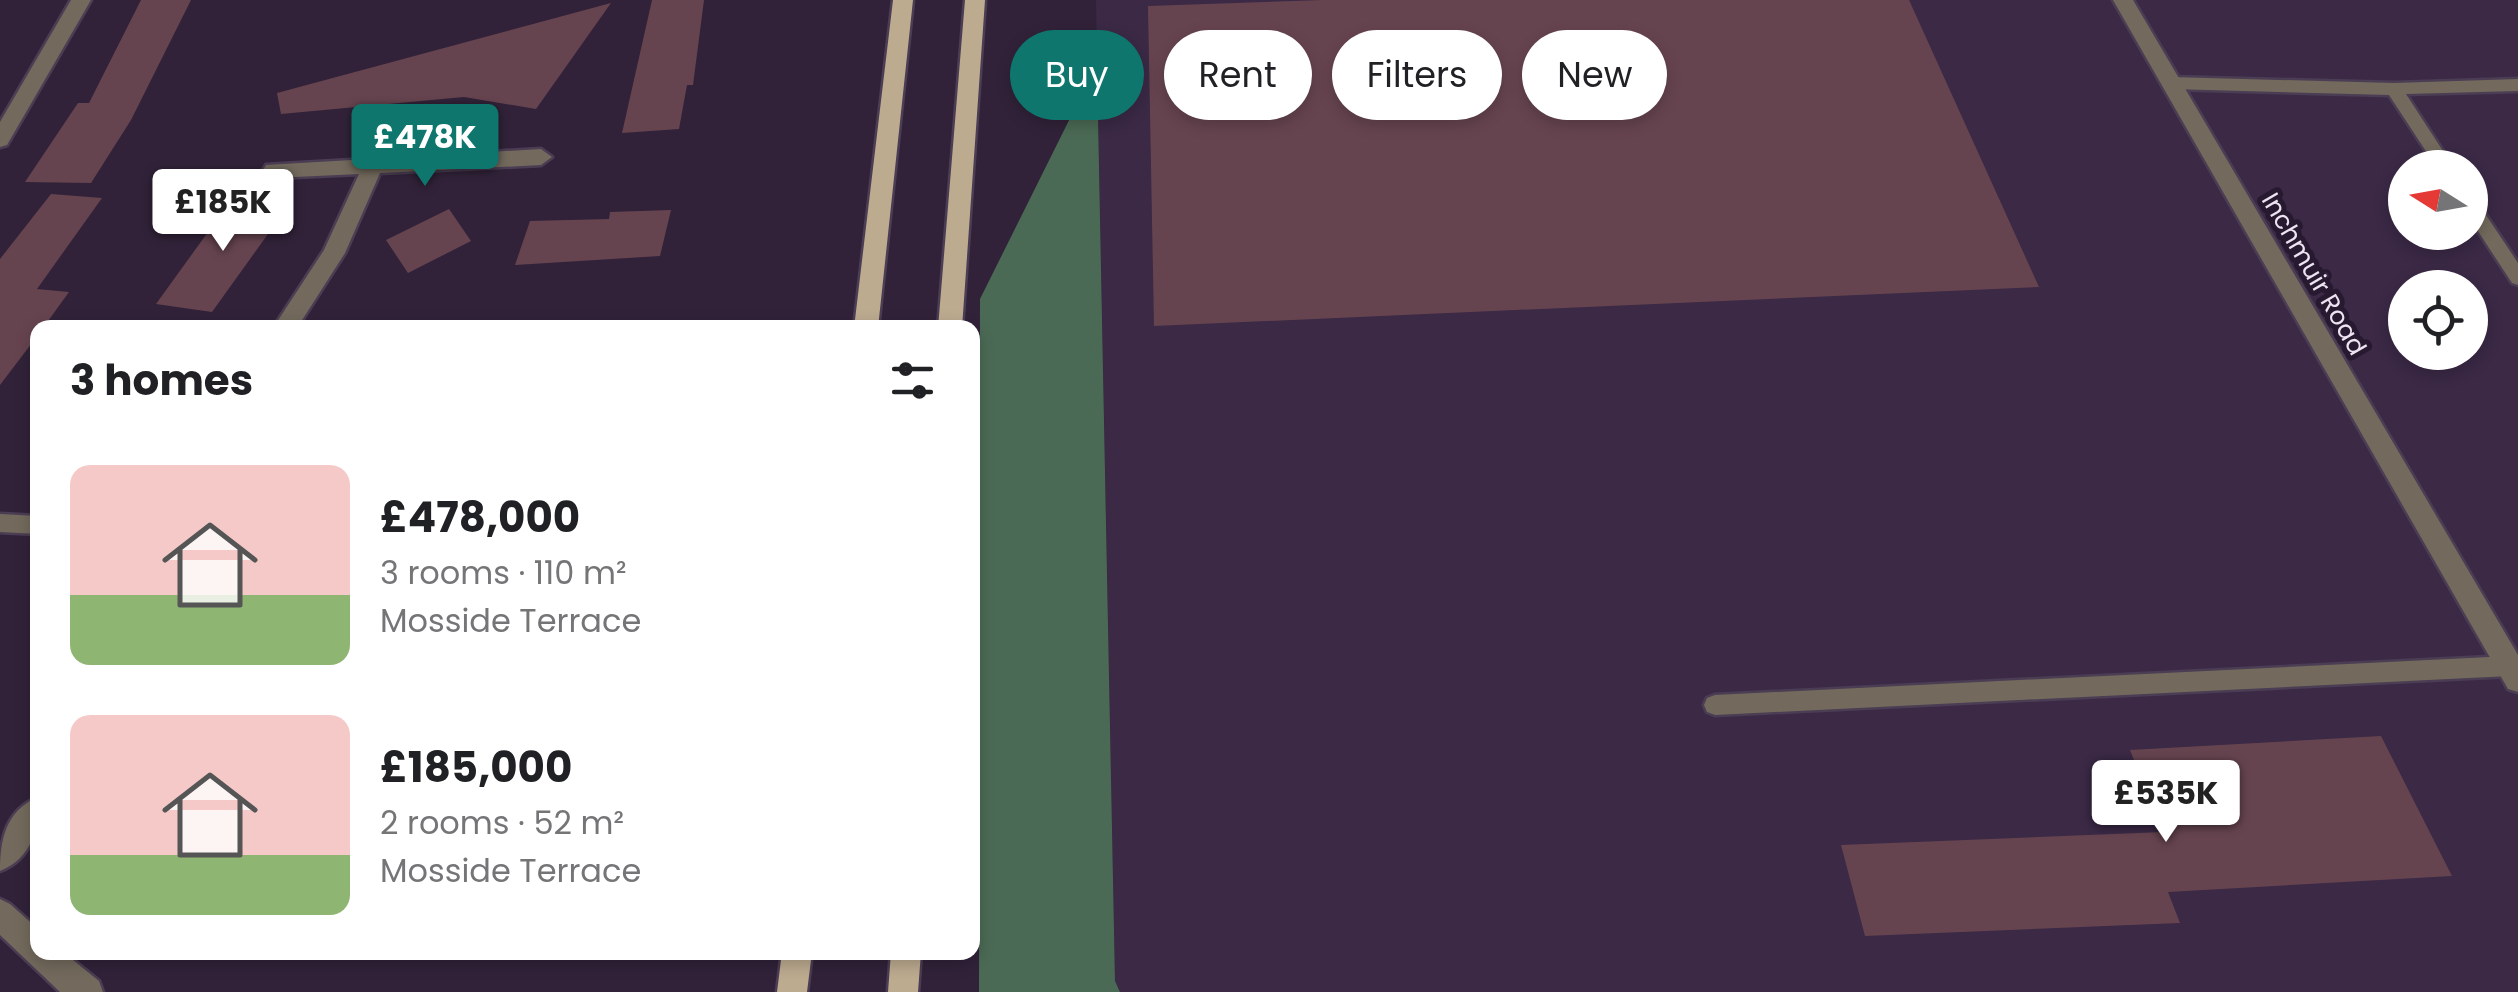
<!DOCTYPE html>
<meta charset="utf-8">
<style>
:root{--surface:#fff;--page:#f6f6f6;--text:#202124;--muted:#757577;--accent:#0f766e}
body{margin:0;font-family:Poppins,sans-serif;background:var(--page);color:var(--text);height:100vh;display:flex;flex-direction:column;font-size:38px;white-space:nowrap}
*{box-sizing:border-box;margin:0}
p{font-size:32px;color:var(--muted)}
.icon{flex:none;width:55px;height:55px;fill:none;stroke:currentColor;stroke-width:2;stroke-linecap:round;stroke-linejoin:round}
.map{position:relative;flex:1;overflow:hidden}
.panel{position:absolute;left:30px;top:320px;width:950px;height:640px;display:flex;flex-direction:column;background:var(--surface);border-radius:20px;box-shadow:0 5px 15px #0003}
.panel>*{flex:none}
.hud{position:absolute;left:1010px;top:30px;width:950px;height:90px;display:flex;gap:20px}
.needle{width:65px;rotate:281deg}
.buttons{position:absolute;left:2388px;top:150px;display:grid;gap:20px}
.buttons a{display:grid;place-items:center;width:100px;height:100px;border-radius:50%;background:var(--surface);box-shadow:0 5px 15px #0003;font-size:50px}
.price{position:absolute;translate:-50% -85px;padding:0 22px;border-radius:10px;background:#fff;color:#222;font-size:32px;line-height:65px;filter:drop-shadow(0 2px 5px #0008)}
.price::after{content:'';position:absolute;left:50%;top:60px;width:30px;height:22px;margin-left:-15px;background:inherit;clip-path:polygon(0 0,100% 0,50% 100%)}
.price.current{background:var(--accent);color:#fff}
ul{padding:0;list-style:none}
li{display:flex;align-items:center;gap:30px;height:250px;padding:0 40px}
li span{display:grid;place-items:center;flex:none;width:280px;height:200px;border-radius:20px;color:#555}
li>.icon{margin-inline-start:auto}
span .icon{width:120px;height:120px;fill:#fffc;stroke-width:1}
li b{font-size:42px}
h2{display:flex;justify-content:space-between;align-items:center;height:120px;padding:0 40px;font-size:42px}
.pill{padding:0 35px;border-radius:45px;background:var(--surface);box-shadow:0 5px 15px #0003;font-size:35px;line-height:90px}
.pill.current{background:var(--accent);color:#fff}
.map>svg:first-child{display:block}
</style>
<div class="map">
<svg width="2518" height="992" viewBox="0 0 2518 992">
<rect width="100%" height="100%" fill="#312239"/>
<!-- built -->
<path fill="#3b2946" fill-rule="evenodd" d="M1096 0H2518V992H1120L1115 981ZM2405 168H2470V232H2405ZM2405 288H2470V352H2405Z"/>
<!-- forest -->
<path fill="#4b6a55" d="M1097 64 1115 981 1120 992H979L980 299Z"/>
<!-- building -->
<path fill="#66444f" d="M141 0H191L131 120 91 183 25 182 78 103H89Z
M652 0H704L693 85H687L679 129 622 133Z
M1323 0H1909L2039 287 1154 326 1148 6Z
M611 3 536 109 464 97 281 114 277 93Z
M51 194 102 198 37 289 69 292 43 328H38V335L0 385V259Z
M234 196 291 202 212 312 156 304Z
M449 209 471 241 408 273 386 240Z
M671 210 660 256 515 265 530 221 609 219 610 212Z
M2381 736 2452 876 2168 892 2180 923 1865 936 1841 845 2163 832 2130 750Z"/>
<g fill="none" stroke-linecap="round" stroke-linejoin="round">
<!-- service casing -->
<g stroke="#4b3d53" stroke-width="5">
<path id="service" d="M2171 77 2394 83 2518 79V91L2406 94 2454 168H2437L2389 95 2171 89 2163 83Z
M2470 199 2476 200 2518 263V285L2512 283 2470 219Z
M0 514 38 516V534L0 532Z
M2510 656 2518 660V673L2510 676 1715 715 1707 712 1704 705 1707 698 1715 695Z"/>
</g>
<!-- minor casing -->
<g stroke="#4b3d53" stroke-width="5">
<path id="minor" d="M2113 0H2133L2518 655V692L2508 689Z
M541 149 552 157 541 165 380 173 345 253 297 328H273L324 250 359 174 274 178 263 170 266 165Z
M38 797C38 828 33 858 0 871 0 841 5 811 38 797Z
M0 899 10 904 38 929V952H63L99 981 103 992H60L0 935Z"/>
</g>
<!-- tertiary casing -->
<g stroke="#4b3d53" stroke-width="5">
<path id="tertiary" d="M71 0H91L7 145 0 147V122Z"/>
</g>
<!-- primary casing -->
<g stroke="#4b3d53" stroke-width="5">
<path id="primary" d="M893 0H913L878 328H854Z
M965 0H985L962 328H938Z
M782 952H812L807 992H777Z
M891 952H921L918 992H888Z"/>
</g>
<!-- service -->
<use href="#service" fill="#736a5d" fill-rule="evenodd"/>
<!-- minor -->
<use href="#minor" fill="#736a5d" fill-rule="evenodd"/>
<!-- tertiary -->
<use href="#tertiary" fill="#736a5d" fill-rule="evenodd"/>
<!-- primary -->
<use href="#primary" fill="#bdab90" fill-rule="evenodd"/>
</g>
<g text-anchor="middle" dominant-baseline="central" stroke-width="10" stroke-linejoin="round" paint-order="stroke">
<!-- street labels -->
<g font-size="25" fill="#ede4f3" stroke="#27192f">
<text transform="translate(2314 274) rotate(60)">Inchmuir Road</text>
</g>
</g>
</svg>
<div class="buttons">
<a><svg class="needle" viewBox="-14 -14 28 28"><path d="M0-13l5 13h-10z" fill="#e53935"/><path d="M0 13l5-13h-10z" fill="#757577"/></svg></a>
<a><svg class="icon" aria-label="locate" viewBox="0 0 24 24"><circle cx="12" cy="12" r="6"/><path d="M12 2v4M12 18v4M2 12h4M18 12h4"/></svg></a>
</div>
<b class="price current" style="left:425px;top:189px">£478K</b>
<b class="price" style="left:223px;top:254px">£185K</b>
<b class="price" style="left:2166px;top:845px">£535K</b>
<div class="hud">
<a class="pill current">Buy</a>
<a class="pill">Rent</a>
<a class="pill">Filters</a>
<a class="pill">New</a>
</div>
<section class="panel">
<h2>3 homes<svg class="icon" aria-label="filters" viewBox="0 0 24 24"><path d="M4 7h16M4 17h16"/><circle cx="9" cy="7" r="2"/><circle cx="15" cy="17" r="2"/></svg></h2>
<ul>
<li><span style="background:linear-gradient(#f6c9c9 65%,#8fb573 0)"><svg class="icon" aria-label="home" viewBox="0 0 24 24"><path d="M3 11l9-7 9 7M6 9v11h12V9"/></svg></span><div><b>£478,000</b><p>3 rooms · 110 m²</p><p>Mosside Terrace</p></div></li>
<li><span style="background:linear-gradient(#f6c9c9 70%,#8fb573 0)"><svg class="icon" aria-label="home" viewBox="0 0 24 24"><path d="M3 11l9-7 9 7M6 9v11h12V9"/></svg></span><div><b>£185,000</b><p>2 rooms · 52 m²</p><p>Mosside Terrace</p></div></li>
</ul>
</section>
</div>
